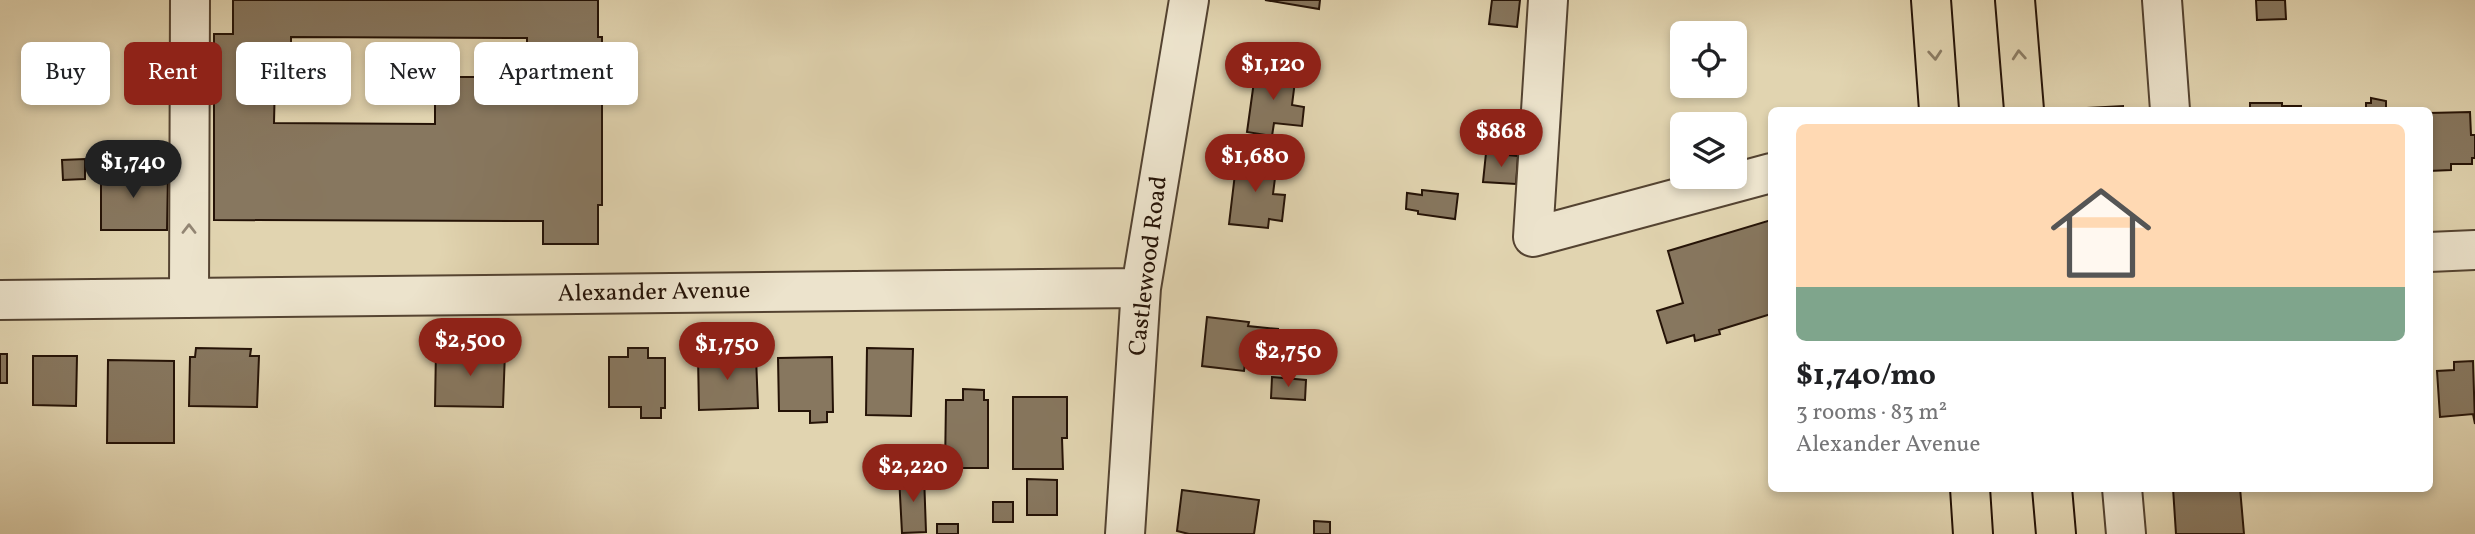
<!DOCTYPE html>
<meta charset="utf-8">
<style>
:root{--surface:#fff;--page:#f2f2f2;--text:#202124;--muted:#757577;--accent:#8f2418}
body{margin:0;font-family:Vollkorn,serif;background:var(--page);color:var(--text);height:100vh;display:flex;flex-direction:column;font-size:26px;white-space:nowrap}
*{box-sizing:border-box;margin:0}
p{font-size:23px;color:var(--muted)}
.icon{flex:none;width:38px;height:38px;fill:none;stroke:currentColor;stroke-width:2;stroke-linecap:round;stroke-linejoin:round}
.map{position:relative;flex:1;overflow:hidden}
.panel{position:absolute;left:1768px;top:107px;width:665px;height:385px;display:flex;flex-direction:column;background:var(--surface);border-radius:10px;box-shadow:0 4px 10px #0003}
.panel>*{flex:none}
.top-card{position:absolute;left:21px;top:42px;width:665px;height:63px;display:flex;gap:14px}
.fabs{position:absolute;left:1670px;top:21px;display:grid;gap:14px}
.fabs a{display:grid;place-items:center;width:77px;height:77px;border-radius:10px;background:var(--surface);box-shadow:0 4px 10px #0003;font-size:35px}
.price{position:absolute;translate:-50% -60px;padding:0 16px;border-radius:24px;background:var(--accent);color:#fff;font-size:23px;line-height:46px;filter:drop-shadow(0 2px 4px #0008)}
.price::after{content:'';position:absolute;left:50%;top:42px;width:21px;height:16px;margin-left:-10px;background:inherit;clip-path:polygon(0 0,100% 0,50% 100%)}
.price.active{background:#222;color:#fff}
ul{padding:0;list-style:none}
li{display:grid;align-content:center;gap:14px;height:371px;padding:0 28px}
li span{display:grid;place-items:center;height:217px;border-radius:10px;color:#555}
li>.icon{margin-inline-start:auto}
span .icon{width:126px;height:126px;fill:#fffc;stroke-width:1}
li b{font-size:30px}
.pill{padding:0 24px;border-radius:10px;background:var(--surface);box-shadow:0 4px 10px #0003;font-size:24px;line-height:63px}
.pill.active{background:var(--accent);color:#fff}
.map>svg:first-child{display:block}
</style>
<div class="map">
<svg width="2475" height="534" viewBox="0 0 2475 534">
<rect width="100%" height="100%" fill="#e1d4b0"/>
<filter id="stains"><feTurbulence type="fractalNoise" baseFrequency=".00286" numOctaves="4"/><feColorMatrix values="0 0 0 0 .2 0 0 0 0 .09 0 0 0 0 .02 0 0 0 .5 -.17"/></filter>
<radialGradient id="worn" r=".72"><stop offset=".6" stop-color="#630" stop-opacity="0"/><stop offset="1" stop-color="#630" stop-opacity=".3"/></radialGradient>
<!-- building -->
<path fill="#87775f" stroke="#251307" stroke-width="2" fill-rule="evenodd" d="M233 0H598V37H602V205H598V244H543V221L214 220V34H233ZM291 37 527 38V55H505V77H435V124L274 123 275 78H291Z
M1265 0H1320L1319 9Z
M1492 0H1520L1517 27 1489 24Z
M2256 0H2285L2286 19 2257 20Z
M1256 67 1296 73 1292 105 1304 107 1302 126 1274 123 1272 136 1247 132Z
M2371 98 2386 101V110H2366V103H2371Z
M2250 103H2282V106H2301V110H2250Z
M2123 106V110H2089L2088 108Z
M2470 112 2471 135H2475V158H2472V164H2451V170L2429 171V113Z
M1486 153 1518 156 1516 184 1483 182Z
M1237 157 1277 162 1273 194 1285 195 1282 221 1269 219 1268 228 1229 224Z
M85 159V179L63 180 62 160Z
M105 164 128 165V173H168L167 230H101V172H105Z
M1422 190 1458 194 1455 219 1418 214V211L1406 209 1407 193 1422 195Z
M1771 220V314L1719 330 1720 334 1695 341 1694 335 1667 343 1657 311 1683 303 1668 251Z
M1207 317 1249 322 1248 326 1278 329 1274 366 1245 363 1244 371 1202 366Z
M196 348 251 349 250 356H259L257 407 189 406 190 357H195Z
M628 348H648V358H665V408H661V418H641V407H609V357H628Z
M867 348 913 349 911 416 866 415Z
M436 349 505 351 503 407 435 406Z
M734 351 735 357H756L758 408 699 410 698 357 720 355V352Z
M0 354H7V383H0Z
M33 356H77L76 406 33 405Z
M832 357 833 412H827V422L810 423V411H779L778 358Z
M108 360 174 361V443H107Z
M2473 361 2475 424 2473 414 2440 417 2437 371 2454 370V362Z
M1272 377 1306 380 1305 400 1271 398Z
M963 389 984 390V400H988V468H945L946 400H963Z
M1013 397H1067V438H1062L1063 469H1013Z
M924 475 926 532 902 533 899 476Z
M1027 479 1057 480V515H1027Z
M2173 488H2240L2244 534H2176Z
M1182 490 1259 500 1254 534H1189L1177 531Z
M993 502H1013V522H993Z
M1314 521 1330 522V534H1314Z
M937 524H958V534H937Z"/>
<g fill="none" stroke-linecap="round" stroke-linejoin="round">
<!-- minor casing -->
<g stroke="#544331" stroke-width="42">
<path id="minor" d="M1548 0 1533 237 1771 173
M2162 0 2170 110
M2429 252 2475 250
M189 297 190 0
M0 300 1141 288
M2122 488 2126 534
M1125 534 1141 288 1189 0"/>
</g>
<!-- major casing -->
<g stroke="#251307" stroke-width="42">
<path id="major" d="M1931 0 1939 110
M2015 0 2024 110
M1970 488 1973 534
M2052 488 2056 534"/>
</g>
<!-- minor -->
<use href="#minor" stroke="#ece3cc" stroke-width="38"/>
<!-- major -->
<use href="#major" stroke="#e1d4b0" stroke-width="38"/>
</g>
<!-- one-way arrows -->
<defs><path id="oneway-chevron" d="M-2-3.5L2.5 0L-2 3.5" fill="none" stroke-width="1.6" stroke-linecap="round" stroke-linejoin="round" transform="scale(1.75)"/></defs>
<g stroke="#8c7d64">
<use href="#oneway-chevron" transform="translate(1935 55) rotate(86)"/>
<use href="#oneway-chevron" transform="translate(2019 55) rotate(-94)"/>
</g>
<use stroke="#928573" href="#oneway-chevron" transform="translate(189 229) rotate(-90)"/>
<g text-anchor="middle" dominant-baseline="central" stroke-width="5" stroke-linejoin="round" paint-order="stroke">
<!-- street labels -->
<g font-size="24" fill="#251307" stroke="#ece3cc">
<text transform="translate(1149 266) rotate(-83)">Castlewood Road</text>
<text transform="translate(654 293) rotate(-1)">Alexander Avenue</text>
</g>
</g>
<rect width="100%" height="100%" filter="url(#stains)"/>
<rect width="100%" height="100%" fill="url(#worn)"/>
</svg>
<div class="fabs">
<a><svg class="icon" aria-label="locate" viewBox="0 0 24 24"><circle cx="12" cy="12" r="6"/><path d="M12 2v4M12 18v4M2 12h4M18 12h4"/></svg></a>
<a><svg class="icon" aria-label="layers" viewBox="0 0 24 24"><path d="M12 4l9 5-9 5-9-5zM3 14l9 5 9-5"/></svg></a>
</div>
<b class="price" style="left:1273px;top:102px">$1,120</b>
<b class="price" style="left:1501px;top:169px">$868</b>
<b class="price" style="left:1255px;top:194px">$1,680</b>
<b class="price active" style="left:133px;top:200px">$1,740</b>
<b class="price" style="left:470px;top:378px">$2,500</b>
<b class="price" style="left:727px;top:382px">$1,750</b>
<b class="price" style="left:1288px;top:389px">$2,750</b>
<b class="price" style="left:913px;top:504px">$2,220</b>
<div class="top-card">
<a class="pill">Buy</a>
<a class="pill active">Rent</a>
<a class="pill">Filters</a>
<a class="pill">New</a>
<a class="pill">Apartment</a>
</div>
<section class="panel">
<ul>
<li><span style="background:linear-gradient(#ffd9b3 75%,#7fa58c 0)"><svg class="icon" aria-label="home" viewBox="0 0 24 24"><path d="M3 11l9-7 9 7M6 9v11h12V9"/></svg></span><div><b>$1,740/mo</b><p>3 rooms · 83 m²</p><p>Alexander Avenue</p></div></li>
</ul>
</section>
</div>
